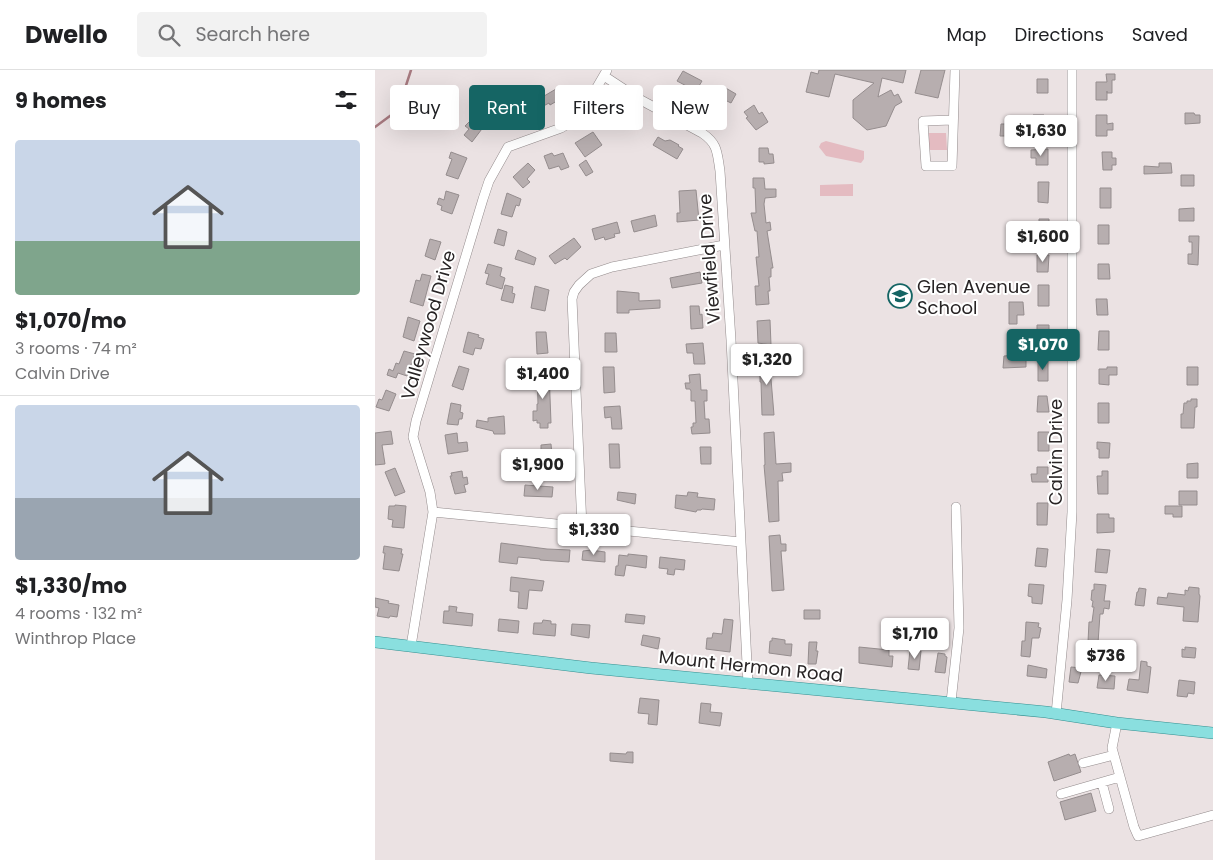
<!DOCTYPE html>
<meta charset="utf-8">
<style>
:root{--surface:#fff;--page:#f2f2f2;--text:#202124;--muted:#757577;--line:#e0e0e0;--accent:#156564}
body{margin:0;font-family:Poppins,sans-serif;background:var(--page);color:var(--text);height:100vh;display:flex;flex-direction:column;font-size:19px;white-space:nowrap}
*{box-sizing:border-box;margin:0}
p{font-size:16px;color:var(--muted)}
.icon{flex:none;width:28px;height:28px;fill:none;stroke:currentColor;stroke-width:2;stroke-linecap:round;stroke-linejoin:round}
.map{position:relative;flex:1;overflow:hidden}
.side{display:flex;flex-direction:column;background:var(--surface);width:375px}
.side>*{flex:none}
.hud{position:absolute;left:15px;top:15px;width:475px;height:45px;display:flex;gap:10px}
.price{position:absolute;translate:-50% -42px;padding:0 11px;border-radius:5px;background:#fff;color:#222;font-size:16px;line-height:32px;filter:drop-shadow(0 1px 2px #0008)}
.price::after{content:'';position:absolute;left:50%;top:30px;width:15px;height:11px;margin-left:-8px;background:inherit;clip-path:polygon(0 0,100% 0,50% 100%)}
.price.active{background:var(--accent);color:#fff}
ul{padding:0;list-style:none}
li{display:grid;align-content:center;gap:10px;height:265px;padding:0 15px}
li+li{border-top:1px solid var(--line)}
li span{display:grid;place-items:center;height:155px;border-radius:5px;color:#555}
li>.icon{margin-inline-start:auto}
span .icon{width:90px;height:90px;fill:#fffc;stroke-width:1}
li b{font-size:21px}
h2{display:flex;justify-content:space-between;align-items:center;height:60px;padding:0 15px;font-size:21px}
.tag{padding:0 18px;border-radius:5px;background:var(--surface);box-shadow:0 5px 20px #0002;font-size:18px;line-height:45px}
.tag.active{background:var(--accent);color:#fff}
header{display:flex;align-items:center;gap:30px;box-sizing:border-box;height:70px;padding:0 25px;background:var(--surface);border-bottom:1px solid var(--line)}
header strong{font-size:24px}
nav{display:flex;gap:28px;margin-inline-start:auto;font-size:18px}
.search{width:350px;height:45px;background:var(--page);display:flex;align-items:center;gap:12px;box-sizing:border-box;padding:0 18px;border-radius:5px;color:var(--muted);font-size:19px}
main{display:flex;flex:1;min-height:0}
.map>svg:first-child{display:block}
</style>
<header>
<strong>Dwello</strong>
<div class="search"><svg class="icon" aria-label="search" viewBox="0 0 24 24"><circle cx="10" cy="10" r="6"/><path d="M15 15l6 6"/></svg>Search here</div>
<nav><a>Map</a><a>Directions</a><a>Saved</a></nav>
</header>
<main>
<section class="side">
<h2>9 homes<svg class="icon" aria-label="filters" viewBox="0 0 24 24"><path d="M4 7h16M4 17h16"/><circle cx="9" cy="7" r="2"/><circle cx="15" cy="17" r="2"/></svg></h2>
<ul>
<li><span style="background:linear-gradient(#c9d6e8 65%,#7fa58c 0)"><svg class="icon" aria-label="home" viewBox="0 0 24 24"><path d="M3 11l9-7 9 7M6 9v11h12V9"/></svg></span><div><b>$1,070/mo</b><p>3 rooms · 74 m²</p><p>Calvin Drive</p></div></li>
<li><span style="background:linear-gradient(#c9d6e8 60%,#9aa5b1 0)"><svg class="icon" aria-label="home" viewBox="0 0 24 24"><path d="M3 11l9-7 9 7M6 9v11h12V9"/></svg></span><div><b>$1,330/mo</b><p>4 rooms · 132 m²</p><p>Winthrop Place</p></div></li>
</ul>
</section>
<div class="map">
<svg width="838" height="790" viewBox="0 0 838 790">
<rect width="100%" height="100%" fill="#ebe2e3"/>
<!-- green -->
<path fill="#e4bbc1" d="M551 63H571L572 80H551Z
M451 71 489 81V89L486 93 451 86 444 77 446 73Z
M478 114V126H445V115Z"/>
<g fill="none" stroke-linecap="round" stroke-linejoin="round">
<!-- stream -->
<path stroke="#a6797f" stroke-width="2.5" d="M0 57 23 40 36 0"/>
</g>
<!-- building -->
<path fill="#b7aeaf" stroke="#958d8e" d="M444 0H531L528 13 507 8 503 27 516 20 519 26 523 24 527 32 520 36 511 56 492 60 478 48V30L499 13 460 4 454 27 431 22 436 2 443 4Z
M546 0H570L563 28 540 23Z
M308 1 327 11 321 21 302 11Z
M731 4H740V10H737V23H732V21V30H721V12H732Z
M662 9H673V23H662Z
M349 17 361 24 356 33 344 27Z
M181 19 187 28 175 35 174 33 163 39 159 32Z
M140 28 142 31 145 30 149 41 131 49V47L127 49 122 35Z
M241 30 251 36 239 56 227 49 234 37 236 38Z
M379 35 384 44 387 42 393 52 381 60 371 48 373 47 369 42Z
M108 41 116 47 97 72 89 65 94 59 90 56 94 52 97 54Z
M810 43H819L820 45H825V53L810 54Z
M658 45H669V52H673V71H668L667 59H658Z
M721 45H732V54L738 53V60H732V66H721Z
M626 54H641V66H625Z
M218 62 227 75 210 87 200 73Z
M283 67 290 71 295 70 304 75 303 76 308 79 302 89 278 75Z
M384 78H393L394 84H398L399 93 389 94V92H384Z
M673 79V95H661V88H656V80Z
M76 82 92 88 83 109 71 105 77 89 74 88Z
M727 82H737V88H741V95H737V100H728Z
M177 83 179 86 188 83 194 97 186 100 184 96 174 99 169 86Z
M211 90 218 102 211 106 204 95Z
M153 93 160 100 152 109 155 112 148 118 138 107Z
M784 93H796L797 103 769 104V96L784 97Z
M806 105H819V116H806Z
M378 108H389L390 119H401V127L390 128 389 134 391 153 395 152 396 160 392 161 398 198H396V207H394L395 221H393L394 234 381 235 380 216H384L381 187H384L382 161H380L376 143H381L380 118H378Z
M663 112H674L673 133 663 132Z
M725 118H736V138H725Z
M321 120 324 150 302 152V143H305L304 121Z
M71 121 84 125 77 144 66 140 67 136 62 134 64 128 69 130Z
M132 123 146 129 144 136 141 135 137 147 126 144Z
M819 138V151H804V139Z
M280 145 282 156 259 162 256 151Z
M664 149H674V168H664Z
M242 152 245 163 239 164 240 167 230 170 229 167 220 170 217 159Z
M723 155H734V174H723Z
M123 159 132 162 129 176 119 173Z
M814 166H824L823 195 813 194V184H817V172H814Z
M199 168 206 177 192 190 190 188 180 194 174 186Z
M55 169 66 172 60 190 50 186Z
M143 180 161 188 159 195 140 189Z
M662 185H674L673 202H662Z
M113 194 127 198 125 206 130 208 127 219 111 214 114 204 110 203Z
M723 194H734L735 209H723Z
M325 202 327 213 297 218 295 208Z
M47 204 56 206 48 236 35 232 41 210 45 211Z
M130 215 138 217 137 223 140 224 138 233 126 230Z
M663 215H674V236H663Z
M160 216 174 220 170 241 156 238Z
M242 221 264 223V231L285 230V238L254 240V243H242Z
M721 229H732L733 245H722Z
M634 232H648L649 245H642V254H634Z
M315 236H324L325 245 327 244 328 258 316 259Z
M33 247 45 251 39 271 28 267Z
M395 250 396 275 383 273 382 251Z
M662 255H674V275H648V265H662Z
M724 261H734V280H723Z
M93 262 104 265 103 267 109 269 106 279 100 278 98 285 88 282Z
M161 262H171L173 283 162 284Z
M230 263H241L242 282H230Z
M328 273 330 294H319L318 283H312L311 274Z
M29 281 40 284 32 306 23 303 21 308 12 305 14 299 18 301 21 293 24 294Z
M643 285H651V297L628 298 629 286Z
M402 289V297H395L399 345H387L386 312H385V303L383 304 382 292Z
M663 291H673V311H663Z
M84 296 94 299 88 320 77 316Z
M228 297H239L240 322 229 323Z
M732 297H742V305H734V315L724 314V299H732Z
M812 297H823V315H812Z
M162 301H174L176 353H173V358H165V353H162V350L158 351V341H162V334H163Z
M325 304 326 320H332V331H329L330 349H334L335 363 317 364 316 357H318V353H321L320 331H316V321L315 319H311L310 313H315L314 305Z
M11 320 21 324 14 341 1 337 4 329 7 330Z
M663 326H672L674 342H662Z
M816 329H822V337H820L819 358H806V344H808L809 333H812V331H816Z
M76 333 86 335 85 342 88 343 87 349H84L83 355 72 354Z
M723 333H734V353H723Z
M245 336 247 359H237L236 347 230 348 229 337Z
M129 346 130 364H119L118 361 101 357 102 350 113 352V348Z
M16 361 18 374 7 375 10 394 0 395V363Z
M399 362 401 394 416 393V402L407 403 408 411H403L404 451 394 452 389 395H390L389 363Z
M663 362H674V381H663Z
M82 363 83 373 92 372 93 381 73 384 70 365Z
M722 372 735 373 734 388H724V379H722Z
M176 374 178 396H166V375Z
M234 374H244L245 398H235Z
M325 377H336V394H326Z
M823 393V408H812V394Z
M662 397H673V412H657L656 404H662Z
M20 398 30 422 20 426 10 402Z
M87 401 88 408 92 407 93 414 89 415 91 422 80 424 75 406H77L76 403Z
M727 401H733V424H723L722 406H727Z
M150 415 178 417 177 427 149 426Z
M804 421H822V435H804Z
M243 422 261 424 260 434 242 430Z
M313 422 323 423 322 427 340 429 339 440 327 439 326 440H322L321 442 300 438 301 425 312 426Z
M662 433H673L672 455H662Z
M20 435 31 436 29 458 17 457 18 450 13 449 14 436H20Z
M790 436H807V447H798V444H790Z
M722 444H734V448H739V462L722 463Z
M405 465 406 474H411V481H406L409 520 397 521 394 466Z
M126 473 172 479 195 480 194 492 165 490V489L143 487 142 494 124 492Z
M9 476 27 479 26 484H28L24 501 8 499 10 483H8Z
M662 478 673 479 671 497 660 496Z
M722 479 735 480 732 503 720 502Z
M216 480 230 482V492L207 490 208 481Z
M253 484 272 486 271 498 251 495 249 506 240 505 241 496H243L244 485 253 486Z
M285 487 310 490 309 500 300 499 299 505 292 504 293 499 284 498Z
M136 507 169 511 167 521 154 520 152 539 143 538 144 522 135 521Z
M654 514 669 515 667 534 657 533V527L653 526Z
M719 514 731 515 729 531H735L734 539 729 538 728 544H725L723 573 713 572 714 552H717L719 537H717L718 531 716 530 717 520H719Z
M814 517 824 518V524L825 526 823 552 808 551 809 537 782 534 783 527 792 528 793 523 810 525V520L813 521Z
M764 518 771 519 769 536 760 535 762 522H763Z
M0 528 14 531 13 533 24 535 22 547 15 546 14 548 2 546 4 538 0 537Z
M74 536 82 537 81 542 98 544 97 556 68 553 69 541H74Z
M429 540H445V549H429Z
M251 544 270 546 269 554 250 552Z
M124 549 144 551 143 563 123 561Z
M349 549 358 550 355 582 331 579 332 568H337L338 563 347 564Z
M168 550 176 551V554H181L180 566 158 564 159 553H167Z
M651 552 664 553 663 557 666 558 664 568H657L655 587 646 586 647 571H650Z
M197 554 215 555 214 568 196 565Z
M268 565 285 568 283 579 266 575Z
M397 568 410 570V574H417L416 586 394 583 395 571H397Z
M434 572H442L441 581H443L441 594H433Z
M737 573 746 574 745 584 742 583 741 591 735 590Z
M484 577 514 580V586H518L517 597 484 593Z
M810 577 821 578 820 588 807 587V579L810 580Z
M535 580 546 581 544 600 533 599Z
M563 583 570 584V586L572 587 570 603 560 602Z
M766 591 772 592V596L776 597 773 623 752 620 754 609 764 610Z
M653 595 672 599 671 608 652 606Z
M696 597 707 598 703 613 694 612Z
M724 605 740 606 739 619 722 618Z
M804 610 820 612 819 624 813 623 812 627 802 626Z
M265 628 284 630 282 655 273 654 274 644 263 643Z
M326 633 336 634 335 642 347 643 345 656 324 653Z
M252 682H258V693L235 691V683L251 684Z
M694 684 695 686 700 684 706 702 679 711 673 692Z
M716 723 721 741 690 750 685 732Z"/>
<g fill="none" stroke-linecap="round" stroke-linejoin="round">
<!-- minor casing -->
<g stroke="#938b8c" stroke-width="10">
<path id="minor" d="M229 6 264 29 327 63C343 74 342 82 345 101L356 270 373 614
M578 50 548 51 551 96H577L580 0
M58 442 366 472
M207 457 197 229 199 222 204 215 216 204 237 197 349 175
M36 576 58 442 55 422 38 367 41 351 108 129 114 111 133 77 186 58 198 51 207 43 232 0
M576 632 584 558 581 437
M681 644 692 530 697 442V0
M742 653 737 678 759 757 763 766 838 745
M708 693 739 685
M727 713 734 739
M686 724 745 707"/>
</g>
<!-- major casing -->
<g stroke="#358f90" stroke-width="12">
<path id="major" d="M0 572 216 598 671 642 742 653 838 663"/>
</g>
<!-- minor -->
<use href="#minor" stroke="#fff" stroke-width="9"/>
<!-- major -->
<use href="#major" stroke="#8adfdf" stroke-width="11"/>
</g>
<!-- icons -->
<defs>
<g id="school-ring" transform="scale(1.25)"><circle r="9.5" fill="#fff" stroke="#156564" stroke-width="1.5"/><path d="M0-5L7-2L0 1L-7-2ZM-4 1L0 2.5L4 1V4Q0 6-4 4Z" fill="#156564"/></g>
</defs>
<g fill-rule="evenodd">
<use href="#school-ring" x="525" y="226"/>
</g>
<g text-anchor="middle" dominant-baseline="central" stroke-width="4" stroke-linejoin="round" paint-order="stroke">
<!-- street labels -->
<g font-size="18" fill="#282425" stroke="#fff">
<text transform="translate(334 189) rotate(-94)">Viewfield Drive</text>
<text transform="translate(53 255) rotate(-74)">Valleywood Drive</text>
<text transform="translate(680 382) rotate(-90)">Calvin Drive</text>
<text transform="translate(376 596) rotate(6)">Mount Hermon Road</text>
</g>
<!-- poi labels -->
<g font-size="18" fill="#282425" stroke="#fff" text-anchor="start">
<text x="542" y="216">Glen Avenue<tspan x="542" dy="21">School</tspan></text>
</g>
</g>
</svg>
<b class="price" style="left:666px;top:87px">$1,630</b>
<b class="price" style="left:668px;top:193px">$1,600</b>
<b class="price active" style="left:668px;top:301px">$1,070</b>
<b class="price" style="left:392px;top:316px">$1,320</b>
<b class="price" style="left:168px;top:330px">$1,400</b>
<b class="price" style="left:163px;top:421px">$1,900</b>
<b class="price" style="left:219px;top:486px">$1,330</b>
<b class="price" style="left:540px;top:590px">$1,710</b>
<b class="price" style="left:731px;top:612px">$736</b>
<div class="hud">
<a class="tag">Buy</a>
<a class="tag active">Rent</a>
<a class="tag">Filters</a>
<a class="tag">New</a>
</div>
</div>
</main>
